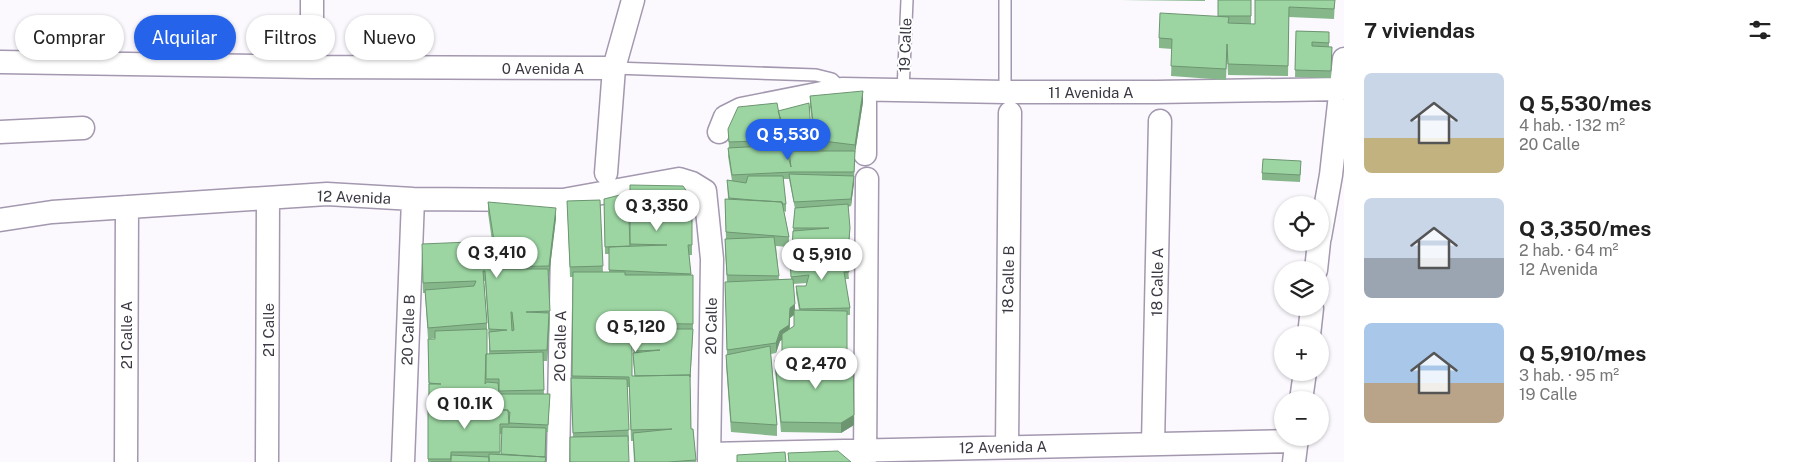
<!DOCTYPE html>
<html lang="es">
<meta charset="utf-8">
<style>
:root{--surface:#fff;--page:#f6f6f6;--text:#222;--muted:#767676;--accent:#2563eb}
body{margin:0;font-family:"Public Sans",sans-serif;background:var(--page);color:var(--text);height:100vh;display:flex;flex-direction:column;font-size:19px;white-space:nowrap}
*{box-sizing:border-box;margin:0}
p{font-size:16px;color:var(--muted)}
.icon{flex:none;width:28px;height:28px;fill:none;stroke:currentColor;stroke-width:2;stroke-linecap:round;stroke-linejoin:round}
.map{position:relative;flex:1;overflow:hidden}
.details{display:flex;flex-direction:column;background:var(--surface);width:450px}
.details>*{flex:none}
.hud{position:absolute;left:15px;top:15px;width:475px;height:45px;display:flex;gap:10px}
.fabs{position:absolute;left:1274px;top:196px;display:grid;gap:10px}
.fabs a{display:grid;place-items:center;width:55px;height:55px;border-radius:50%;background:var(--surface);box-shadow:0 1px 4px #0004;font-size:25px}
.price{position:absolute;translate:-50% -42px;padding:0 11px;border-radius:18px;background:#fff;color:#222;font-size:16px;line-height:32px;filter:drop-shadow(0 1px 2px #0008)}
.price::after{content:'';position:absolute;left:50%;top:30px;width:15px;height:11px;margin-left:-8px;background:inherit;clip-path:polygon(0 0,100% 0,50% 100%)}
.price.on{background:var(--accent);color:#fff}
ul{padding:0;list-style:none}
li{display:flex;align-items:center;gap:15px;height:125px;padding:0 20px}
li span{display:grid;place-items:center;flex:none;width:140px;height:100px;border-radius:8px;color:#555}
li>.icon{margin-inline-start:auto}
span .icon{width:60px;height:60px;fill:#fffc;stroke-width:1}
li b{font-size:21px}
h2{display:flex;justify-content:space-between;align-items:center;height:60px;padding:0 20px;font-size:21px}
.tag{padding:0 18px;border-radius:22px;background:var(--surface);box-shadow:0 1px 4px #0004;font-size:18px;line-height:45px}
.tag.on{background:var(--accent);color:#fff}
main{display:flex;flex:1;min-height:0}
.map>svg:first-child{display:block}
</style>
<main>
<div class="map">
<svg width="1344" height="462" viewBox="0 0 1344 462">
<rect width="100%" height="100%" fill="#fbf9fe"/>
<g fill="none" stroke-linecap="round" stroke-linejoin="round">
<!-- service casing -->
<g stroke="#a398af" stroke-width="14">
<path id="service" d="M1005 0V92
M614 68 816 75 832 79 842 89
M903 91 907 0"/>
</g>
<!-- minor casing -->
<g stroke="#a398af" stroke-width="25">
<path id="minor" d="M312 0V67
M0 62 312 67 614 68
M865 90V154
M0 132 83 128
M719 132 725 117 741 109 842 89 1005 92H1156L1341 89
M606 173 614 68 633 0
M0 220 52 212 327 194 413 199 563 200 679 179 692 183 705 191 712 259 709 462
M1320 237 1331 175 1344 59
M1316 270 1319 242
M1309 335 1312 308
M1301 400 1305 372
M1153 444 1160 121
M1007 447 1010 113
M709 454 1297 441
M126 462 127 207
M267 462 268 198
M403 462 413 199
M558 462 563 200
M865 462 867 179
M1294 462 1297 438"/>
</g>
<!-- service -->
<use href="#service" stroke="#fff" stroke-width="11"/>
<!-- minor -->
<use href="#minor" stroke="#fff" stroke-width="22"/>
</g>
<!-- wall -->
<path fill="#86b78b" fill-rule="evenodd" d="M1121 0H1205V1Z
M1255 0H1335L1334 19 1289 17 1288 76 1228 75 1227 55 1226 80 1171 76 1172 49 1159 48V38L1218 17 1251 1V24H1255Z
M1296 31 1329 32V47H1332L1331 78 1295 77Z
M810 96 863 102 855 153 854 180 851 206 848 207 850 235 848 257H847L849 279H845L850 308V315H847V359L854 425 841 433 781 432 775 370V360H782V340L780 341 776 353 771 354 777 425V436L731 432 726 365V355H727L725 282H727L725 249V239H726L725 199H728L727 180 732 181 728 156 729 148 728 129 778 111 812 146V151H822L815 150 810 106ZM782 130 789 152 790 165 784 145V140ZM783 179H789L795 209 793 231 792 256H790L791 279H779L776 246 789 247V237L784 211 786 212V204ZM807 283 806 286H796V293L799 310H795L793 284ZM794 315V326L790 329V318Z
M1301 168 1300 182 1262 180V173Z
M630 185 692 199V255H689L691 275H693V334L690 384 691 429H693L696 462H634L633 441H631L629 387H627L629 441 573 437 571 389V378H572L573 277H570L567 201 600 200 603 272H609V254H605L604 199 630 246ZM632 334H634L633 360 635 376H632Z
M488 202 556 218 549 276H548L550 322 547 361H543L544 394H550L548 432H546V462H428V408H429L428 339H435V338L428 339 425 293H423L422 254 492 241 488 213ZM484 281H485L489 340V354H487V323ZM486 398H489L488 408H486ZM500 434H502L501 454H500Z"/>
<!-- shaded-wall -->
<path fill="#6d9571" d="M863 91V102L855 153 854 180 855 145Z
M854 176V184L851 206V199Z
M556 208V218L549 276V266Z
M795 304V314L790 318 789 335 780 341 776 353V343L780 331 790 308Z
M549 313V323L547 361V350Z
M854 415V425L841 433V423Z"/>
<!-- building -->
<path fill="#9cd5a2" stroke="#6d9571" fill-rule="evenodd" d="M1218 0H1251V16H1218Z
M1255 0H1335L1334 9 1289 7 1288 66 1228 64 1227 44 1226 69 1171 66 1172 39 1159 38 1160 13 1229 17 1228 23 1255 24Z
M1296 31 1329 32V43L1312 42V46L1332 47 1331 71 1295 70Z
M863 91 855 145 815 140 810 96Z
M777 103 784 140 729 142 728 129 738 107Z
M809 103 812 146H790L778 111Z
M785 145 791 167 789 151H855L854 172H792L732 175 728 148Z
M1263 159 1301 161 1300 175 1262 173Z
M789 174 854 176 851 199 794 202Z
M748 176H783L786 204H782V202L752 200 729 198 727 180 746 183Z
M630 185 683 186 692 199V245H688L691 274 609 270V247L667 245 630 244Z
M628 193 630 246 605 247 604 199Z
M725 199 782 202 789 237 726 232Z
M600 200 603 266 570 267 567 201Z
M488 202 556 208 549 266 497 267 494 251 495 269H548L550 311 526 312 549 313 547 350 490 351 489 332 507 330 489 329 485 271H483L487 323 428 328 425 290 474 286 476 281 423 283 422 244 494 241ZM511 312H512L514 330 512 331Z
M848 204 850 228 848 250 792 252 793 231 829 228H793L795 208Z
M774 237 779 276 727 275 725 239Z
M846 253 849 272H844L850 308 800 309 796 286H806L809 275 791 277 790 256Z
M573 272H625V275H693V324L626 323V330L627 325H632V376L690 375 691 429H693L696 460 668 462H635L633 433 672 429 631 430 629 377 572 376Z
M793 279 795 304 790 308 789 325 780 331 776 343 727 350 725 282Z
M794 310 847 311V352H782V334L794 326Z
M487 329V354H486L485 384 487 382 498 383 499 394H550L548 425 509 423 510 412H508V410H502V405H500V404L488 405 489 391H485L486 408H429V384H441L429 383 428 339H435V331Z
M634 329H693L690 377V375L635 376 633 353 660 350 634 351Z
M770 346 777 425 731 422 726 355Z
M543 352 544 390 499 391V379H486V354Z
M853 359 854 415 841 423 781 422 775 360Z
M571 378 627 379 629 430 573 433Z
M489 404H500V410H508L509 424H500V452H451V459H428V408H489Z
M502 427 546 428 545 457 501 454Z
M628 436 629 462H570V437Z
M838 451 851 462H789L788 453Z
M785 452 786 462H737V455Z
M489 454 546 457 545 462H489Z
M451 455 489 457V462H431H451Z"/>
<g text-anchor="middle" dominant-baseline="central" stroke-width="4" stroke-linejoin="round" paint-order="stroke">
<!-- street labels -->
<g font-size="15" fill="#3d3943" stroke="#fff">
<text transform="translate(905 45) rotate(-88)">19 Calle</text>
<text x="543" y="68">0 Avenida A</text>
<text x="1091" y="92">11 Avenida A</text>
<text transform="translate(354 197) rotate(2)">12 Avenida</text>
<text transform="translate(1008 280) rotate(-89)">18 Calle B</text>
<text transform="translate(1157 282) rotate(-89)">18 Calle A</text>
<text transform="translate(711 326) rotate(-89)">20 Calle</text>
<text transform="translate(268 330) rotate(-90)">21 Calle</text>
<text transform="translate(408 330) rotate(-88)">20 Calle B</text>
<text transform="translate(126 335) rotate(-90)">21 Calle A</text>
<text transform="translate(560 346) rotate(-89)">20 Calle A</text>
<text transform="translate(1003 447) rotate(-1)">12 Avenida A</text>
</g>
</g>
</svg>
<div class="fabs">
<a><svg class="icon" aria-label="locate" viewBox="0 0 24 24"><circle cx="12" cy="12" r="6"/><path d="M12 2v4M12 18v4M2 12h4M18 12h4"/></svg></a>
<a><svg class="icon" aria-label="layers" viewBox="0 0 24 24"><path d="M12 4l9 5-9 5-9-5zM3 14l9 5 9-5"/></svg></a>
<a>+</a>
<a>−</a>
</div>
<b class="price on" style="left:788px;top:161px">Q 5,530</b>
<b class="price" style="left:657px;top:232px">Q 3,350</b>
<b class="price" style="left:497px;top:279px">Q 3,410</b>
<b class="price" style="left:822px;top:281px">Q 5,910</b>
<b class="price" style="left:636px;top:353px">Q 5,120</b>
<b class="price" style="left:816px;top:390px">Q 2,470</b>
<b class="price" style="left:465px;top:430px">Q 10.1K</b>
<div class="hud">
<a class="tag">Comprar</a>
<a class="tag on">Alquilar</a>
<a class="tag">Filtros</a>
<a class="tag">Nuevo</a>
</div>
</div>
<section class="details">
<h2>7 viviendas<svg class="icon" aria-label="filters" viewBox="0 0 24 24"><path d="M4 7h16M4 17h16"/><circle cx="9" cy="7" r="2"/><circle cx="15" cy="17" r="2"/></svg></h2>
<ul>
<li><span style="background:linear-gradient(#c9d6e8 65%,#c2b280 0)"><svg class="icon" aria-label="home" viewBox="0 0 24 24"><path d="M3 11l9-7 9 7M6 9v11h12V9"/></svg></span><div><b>Q 5,530/mes</b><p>4 hab. · 132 m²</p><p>20 Calle</p></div></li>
<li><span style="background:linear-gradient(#c9d6e8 60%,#9aa5b1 0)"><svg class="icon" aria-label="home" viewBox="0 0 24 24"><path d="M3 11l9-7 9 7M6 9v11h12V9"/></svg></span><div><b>Q 3,350/mes</b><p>2 hab. · 64 m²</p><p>12 Avenida</p></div></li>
<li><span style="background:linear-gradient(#a9c7e8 60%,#b9a48a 0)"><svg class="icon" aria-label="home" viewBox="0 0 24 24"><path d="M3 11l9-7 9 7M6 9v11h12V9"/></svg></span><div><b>Q 5,910/mes</b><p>3 hab. · 95 m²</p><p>19 Calle</p></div></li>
</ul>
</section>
</main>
